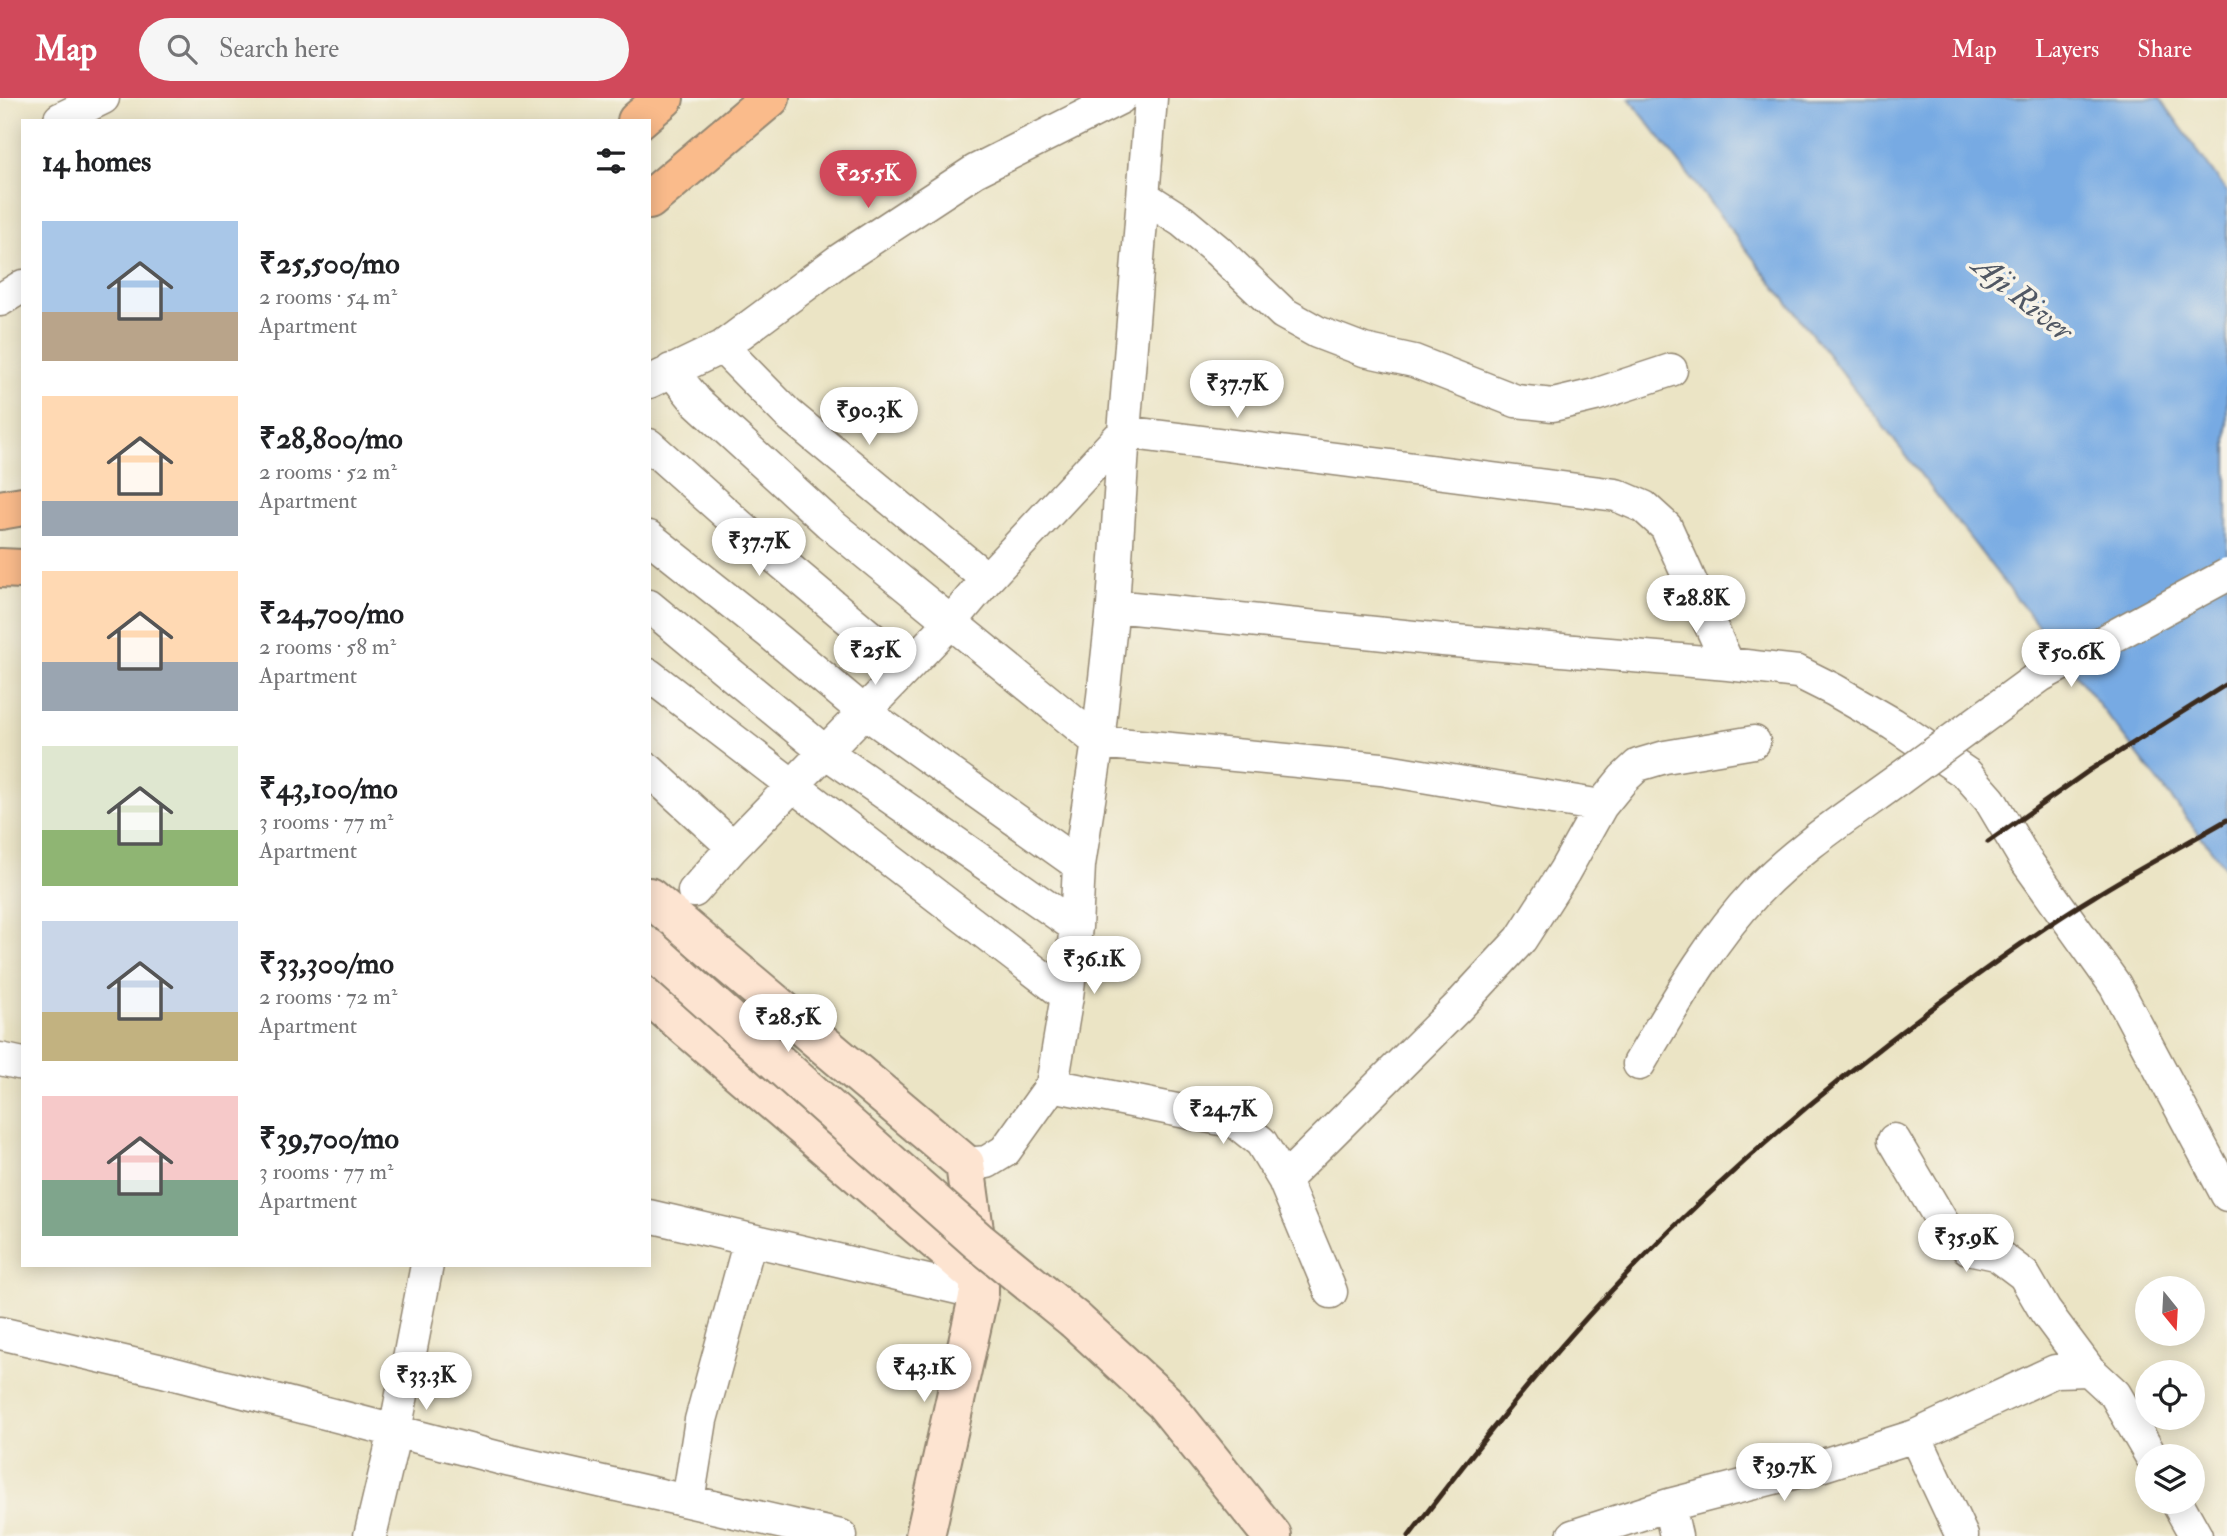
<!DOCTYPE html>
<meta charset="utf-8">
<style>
:root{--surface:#fff;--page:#f6f6f6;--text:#202124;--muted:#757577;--accent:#d1495b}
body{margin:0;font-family:"IM FELL Double Pica",serif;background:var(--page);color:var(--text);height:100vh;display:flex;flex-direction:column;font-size:26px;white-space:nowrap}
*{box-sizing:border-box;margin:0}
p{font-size:23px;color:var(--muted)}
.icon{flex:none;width:38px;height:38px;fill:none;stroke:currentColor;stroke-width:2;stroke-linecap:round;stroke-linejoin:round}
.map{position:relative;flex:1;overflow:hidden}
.details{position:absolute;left:21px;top:21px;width:630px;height:1148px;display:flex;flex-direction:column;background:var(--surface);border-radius:0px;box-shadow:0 4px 18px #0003}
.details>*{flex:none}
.needle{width:46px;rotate:162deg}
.fabs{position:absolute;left:2135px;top:1178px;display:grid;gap:14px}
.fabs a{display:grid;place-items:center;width:70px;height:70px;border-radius:50%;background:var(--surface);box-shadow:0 4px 18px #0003;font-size:35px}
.price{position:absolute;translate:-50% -60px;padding:0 16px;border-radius:24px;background:#fff;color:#222;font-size:23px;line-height:46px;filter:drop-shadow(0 2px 4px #0008)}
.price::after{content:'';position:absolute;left:50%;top:42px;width:21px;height:16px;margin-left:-10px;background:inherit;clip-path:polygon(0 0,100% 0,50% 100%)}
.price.on{background:var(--accent);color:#fff}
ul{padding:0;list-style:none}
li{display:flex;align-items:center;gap:21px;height:175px;padding:0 21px}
li span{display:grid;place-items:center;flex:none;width:196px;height:140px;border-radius:0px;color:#555}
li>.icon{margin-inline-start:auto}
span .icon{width:84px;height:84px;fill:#fffc;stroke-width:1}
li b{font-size:30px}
h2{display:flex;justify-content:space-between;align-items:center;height:84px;padding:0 21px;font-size:30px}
header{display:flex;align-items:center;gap:42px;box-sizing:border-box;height:98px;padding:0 35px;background:var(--accent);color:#fff}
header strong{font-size:33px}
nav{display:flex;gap:38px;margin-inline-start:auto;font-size:24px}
.search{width:490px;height:63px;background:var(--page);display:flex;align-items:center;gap:18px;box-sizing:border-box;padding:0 24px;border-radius:38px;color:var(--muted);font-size:26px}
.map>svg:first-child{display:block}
</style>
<header>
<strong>Map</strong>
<div class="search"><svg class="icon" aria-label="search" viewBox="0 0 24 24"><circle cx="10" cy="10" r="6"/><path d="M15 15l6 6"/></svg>Search here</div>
<nav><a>Map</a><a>Layers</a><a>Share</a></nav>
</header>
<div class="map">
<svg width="2227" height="1438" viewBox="0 0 2227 1438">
<rect width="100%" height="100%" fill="#f7f3e8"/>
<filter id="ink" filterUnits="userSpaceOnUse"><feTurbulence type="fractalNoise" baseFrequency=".0143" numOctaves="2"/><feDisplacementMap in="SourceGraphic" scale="14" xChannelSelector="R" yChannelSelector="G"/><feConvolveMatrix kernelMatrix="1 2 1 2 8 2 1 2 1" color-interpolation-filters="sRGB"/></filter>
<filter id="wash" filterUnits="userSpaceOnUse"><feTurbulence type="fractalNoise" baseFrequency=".00686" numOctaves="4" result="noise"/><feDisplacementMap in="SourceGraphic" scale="28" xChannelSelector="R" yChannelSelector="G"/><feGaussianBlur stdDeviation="1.57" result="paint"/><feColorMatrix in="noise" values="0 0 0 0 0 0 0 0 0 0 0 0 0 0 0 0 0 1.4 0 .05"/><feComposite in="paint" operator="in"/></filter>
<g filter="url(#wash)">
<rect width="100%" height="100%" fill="#ebe4c5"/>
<!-- water -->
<path fill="#77aae3" stroke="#596a80" stroke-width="2" d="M1629 0H2160L2227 94V772Z"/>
</g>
<g filter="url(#ink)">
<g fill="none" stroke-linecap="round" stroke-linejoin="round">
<!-- street casing -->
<g stroke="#938772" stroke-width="35">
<path id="street" d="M60 21 103 0
M1143 98 1182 123 1218 153 1283 215 1317 234 1364 252 1414 263 1516 303 1553 307 1595 297 1671 272
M0 202 23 188
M722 249 788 316 987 481
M671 272 697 304 829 425 1098 644 1381 671 1601 708
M649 284 722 249 838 163 975 73 1120 0
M649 347 775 459 906 569
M649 439 770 535 863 613 1079 767
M649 508 824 653 1076 829
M1113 508 1443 542 1728 566 1798 574 1834 592 1893 626 1967 676 1990 702 2025 761 2115 887 2227 1097
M649 577 1067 898
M649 672 733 749
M694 793 733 749 951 524 987 481 1124 334 1616 397 1644 409 1666 429 1728 566
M0 961 23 966
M1639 966C1674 907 1709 844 1756 794 1798 750 1851 716 1899 681
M1052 987 1236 1024 1261 1044 1284 1082 1331 1194
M1894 1042 1944 1127 1968 1150 1996 1156 2024 1177 2045 1213 2089 1272
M965 1066 987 1064 1005 1053 1052 987 1067 898 1076 829 1079 767 1098 644 1113 508 1124 334 1151 0
M1284 1082 1458 909 1521 841 1564 774 1601 708 1623 681 1638 667 1665 659 1754 644
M649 1118 979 1195
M0 1235 167 1274 511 1363 841 1438
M1915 1338 2055 1273 2089 1272 2115 1296 2151 1358
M688 1403 701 1322 750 1142
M2177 1404 2196 1438
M1669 1407 1676 1438
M370 1438 395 1333 427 1167
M1573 1438 1669 1407 1820 1368 1915 1338 1962 1438"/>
</g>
<!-- secondary casing -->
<g stroke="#938772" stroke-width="42">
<path id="secondary" d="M649 799 965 1066 979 1169V1195L925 1438
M649 897 979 1180
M1075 1222 1164 1304 1272 1438"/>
</g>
<!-- primary casing -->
<g stroke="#938772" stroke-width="42">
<path id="primary" d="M637 23 664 0
M649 102 770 0
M0 412 23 408
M0 470 23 471"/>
</g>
<!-- street -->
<use href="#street" stroke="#fff" stroke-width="32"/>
<!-- secondary -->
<use href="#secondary" stroke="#fde4d1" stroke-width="38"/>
<!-- primary -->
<use href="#primary" stroke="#fabb8b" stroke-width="38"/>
<!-- rail -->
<path stroke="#3b2a1e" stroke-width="5" d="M1988 744 2090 672 2227 586
M1409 1438C1479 1346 1551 1255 1631 1172 1732 1068 1844 974 1961 889 2004 858 2048 826 2093 799 2136 772 2182 748 2227 722"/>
<!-- street-bridge casing -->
<g stroke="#938772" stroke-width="35" stroke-linecap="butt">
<path id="street-bridge" d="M1899 681 2040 578 2227 477"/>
</g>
<!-- secondary-bridge casing -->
<g stroke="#938772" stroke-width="42" stroke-linecap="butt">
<path id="secondary-bridge" d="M649 850 978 1143 1075 1222"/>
</g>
<!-- street-bridge -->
<use href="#street-bridge" stroke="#fff" stroke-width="32"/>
<!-- secondary-bridge -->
<use href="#secondary-bridge" stroke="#fde4d1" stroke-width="38"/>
</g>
</g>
<g text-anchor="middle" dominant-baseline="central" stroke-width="7" stroke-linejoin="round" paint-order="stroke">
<!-- water labels -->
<g font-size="32" font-style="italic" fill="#505763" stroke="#f7f3e8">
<text transform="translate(2023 200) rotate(39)">Aji River</text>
</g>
</g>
</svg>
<div class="fabs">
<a><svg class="needle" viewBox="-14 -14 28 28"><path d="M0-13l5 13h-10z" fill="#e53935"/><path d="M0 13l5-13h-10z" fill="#757577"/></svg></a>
<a><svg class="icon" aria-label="locate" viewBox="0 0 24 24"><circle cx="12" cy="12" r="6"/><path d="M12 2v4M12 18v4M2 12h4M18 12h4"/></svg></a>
<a><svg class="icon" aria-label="layers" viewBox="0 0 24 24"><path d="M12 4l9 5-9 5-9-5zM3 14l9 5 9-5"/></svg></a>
</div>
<b class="price on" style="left:868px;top:112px">₹25.5K</b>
<b class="price" style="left:1237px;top:322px">₹37.7K</b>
<b class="price" style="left:869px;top:349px">₹90.3K</b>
<b class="price" style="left:759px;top:480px">₹37.7K</b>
<b class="price" style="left:1696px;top:537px">₹28.8K</b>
<b class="price" style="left:875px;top:589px">₹25K</b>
<b class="price" style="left:2071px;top:591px">₹50.6K</b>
<b class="price" style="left:1094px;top:898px">₹36.1K</b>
<b class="price" style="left:788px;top:956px">₹28.5K</b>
<b class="price" style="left:1223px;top:1048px">₹24.7K</b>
<b class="price" style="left:1966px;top:1176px">₹35.9K</b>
<b class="price" style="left:924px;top:1306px">₹43.1K</b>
<b class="price" style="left:426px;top:1314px">₹33.3K</b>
<b class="price" style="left:1784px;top:1405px">₹39.7K</b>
<section class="details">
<h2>14 homes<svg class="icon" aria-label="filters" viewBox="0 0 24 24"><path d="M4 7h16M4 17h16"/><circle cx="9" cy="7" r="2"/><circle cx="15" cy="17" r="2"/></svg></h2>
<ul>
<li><span style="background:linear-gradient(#a9c7e8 65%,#b9a48a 0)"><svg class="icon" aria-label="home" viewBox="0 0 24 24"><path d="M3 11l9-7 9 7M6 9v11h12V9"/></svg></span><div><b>₹25,500/mo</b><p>2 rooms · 54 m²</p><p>Apartment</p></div></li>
<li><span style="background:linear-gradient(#ffd9b3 75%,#9aa5b1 0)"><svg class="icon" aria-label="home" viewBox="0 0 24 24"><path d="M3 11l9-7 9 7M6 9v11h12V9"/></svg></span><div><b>₹28,800/mo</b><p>2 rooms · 52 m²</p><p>Apartment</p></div></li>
<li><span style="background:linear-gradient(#ffd9b3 65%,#9aa5b1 0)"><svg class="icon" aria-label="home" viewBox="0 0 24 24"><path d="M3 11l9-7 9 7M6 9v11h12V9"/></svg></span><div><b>₹24,700/mo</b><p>2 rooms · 58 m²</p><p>Apartment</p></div></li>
<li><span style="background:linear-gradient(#dfe7d0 60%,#8fb573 0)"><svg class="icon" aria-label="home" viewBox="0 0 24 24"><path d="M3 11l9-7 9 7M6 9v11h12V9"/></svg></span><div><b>₹43,100/mo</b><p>3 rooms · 77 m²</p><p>Apartment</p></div></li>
<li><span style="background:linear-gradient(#c9d6e8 65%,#c2b280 0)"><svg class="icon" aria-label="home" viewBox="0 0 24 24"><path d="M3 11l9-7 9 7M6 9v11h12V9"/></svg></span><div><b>₹33,300/mo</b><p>2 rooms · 72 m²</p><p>Apartment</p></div></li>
<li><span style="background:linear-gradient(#f6c9c9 60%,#7fa58c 0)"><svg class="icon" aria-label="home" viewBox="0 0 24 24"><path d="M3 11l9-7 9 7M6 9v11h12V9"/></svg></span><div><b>₹39,700/mo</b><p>3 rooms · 77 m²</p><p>Apartment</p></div></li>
</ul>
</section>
</div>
